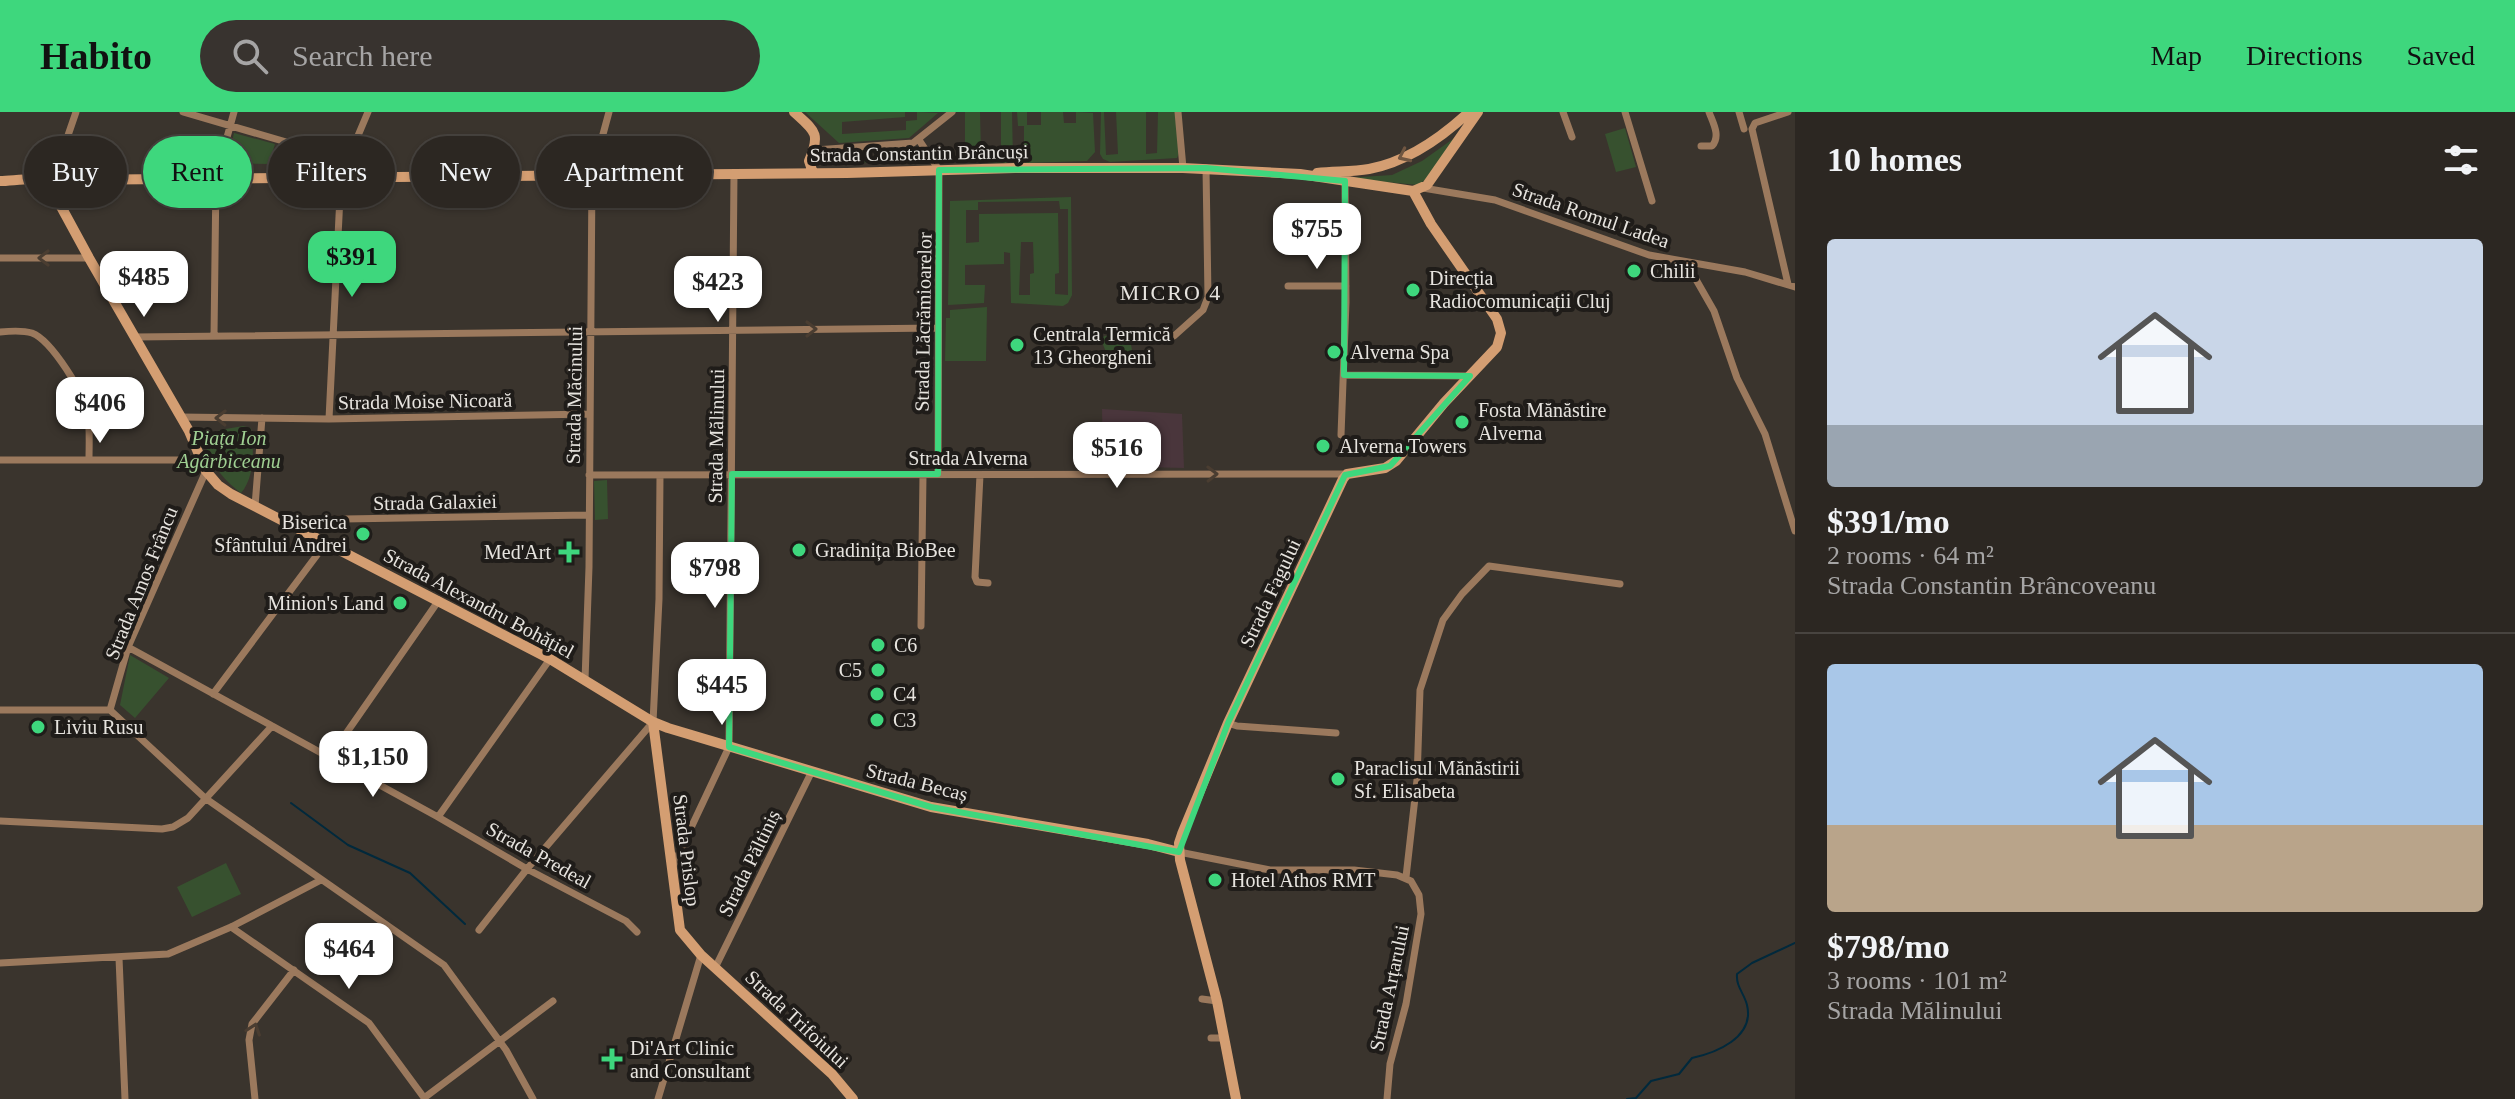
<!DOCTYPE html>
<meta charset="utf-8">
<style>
:root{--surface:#2c2722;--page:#38332f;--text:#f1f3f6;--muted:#a6a5a5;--line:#484440;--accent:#3ed77d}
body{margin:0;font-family:Georgia,serif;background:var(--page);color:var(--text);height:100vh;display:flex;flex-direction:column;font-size:30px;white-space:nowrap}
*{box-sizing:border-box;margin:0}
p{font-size:26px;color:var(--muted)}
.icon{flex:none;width:44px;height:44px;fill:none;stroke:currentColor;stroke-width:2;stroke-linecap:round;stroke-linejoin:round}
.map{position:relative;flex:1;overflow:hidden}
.side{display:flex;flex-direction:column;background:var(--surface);width:720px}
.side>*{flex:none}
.banner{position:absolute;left:24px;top:24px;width:760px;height:72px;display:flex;gap:16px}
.price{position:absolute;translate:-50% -68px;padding:0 18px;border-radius:16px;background:#fff;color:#222;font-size:26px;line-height:52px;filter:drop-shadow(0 2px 4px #0008)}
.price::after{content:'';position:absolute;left:50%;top:48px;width:24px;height:18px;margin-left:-12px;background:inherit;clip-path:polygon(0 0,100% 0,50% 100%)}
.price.on{background:var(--accent);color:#111}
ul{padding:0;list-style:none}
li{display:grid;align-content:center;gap:16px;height:424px;padding:0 32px}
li+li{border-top:2px solid var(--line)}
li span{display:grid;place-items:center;height:248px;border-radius:8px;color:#555}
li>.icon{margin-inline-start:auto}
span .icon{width:144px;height:144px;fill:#fffc;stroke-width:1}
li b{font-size:34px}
h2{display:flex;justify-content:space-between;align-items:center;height:96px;padding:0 32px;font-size:34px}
.chip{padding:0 28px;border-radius:36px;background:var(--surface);box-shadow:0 2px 6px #0004,0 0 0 2px var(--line);font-size:28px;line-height:72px}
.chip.on{background:var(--accent);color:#111}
header{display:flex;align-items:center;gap:48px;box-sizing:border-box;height:112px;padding:0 40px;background:var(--accent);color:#111}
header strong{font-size:38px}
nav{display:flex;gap:44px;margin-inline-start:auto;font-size:28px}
.search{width:560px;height:72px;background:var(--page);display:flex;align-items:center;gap:20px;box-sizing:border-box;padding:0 28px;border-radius:44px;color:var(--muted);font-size:30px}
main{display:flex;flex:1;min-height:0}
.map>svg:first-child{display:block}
</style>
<header>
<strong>Habito</strong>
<div class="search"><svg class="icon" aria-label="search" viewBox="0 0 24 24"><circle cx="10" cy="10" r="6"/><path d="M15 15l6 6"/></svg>Search here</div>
<nav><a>Map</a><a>Directions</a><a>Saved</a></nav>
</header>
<main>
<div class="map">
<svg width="1795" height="987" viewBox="0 0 1795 987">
<rect width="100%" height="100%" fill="#3a342d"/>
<!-- education -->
<path fill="#4a363c" d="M1102 297 1182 302 1184 356 1103 354Z"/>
<!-- green -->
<path fill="#37512f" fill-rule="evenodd" d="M805 0H905V5L842 10V22L906 18V9L917 8V0L938 1 909 26 839 31Z
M965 0H980L981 41H993V36H1001V0H1012L1013 47 1006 51 965 50Z
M1017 0H1027V13H1041V0H1063L1064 11H1076V0L1093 1 1095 40 1087 49 1027 51 1024 49V14H1018Z
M1101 0H1104L1106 43 1118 42 1116 0H1146V42L1157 41 1158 0H1175L1179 41 1177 46 1110 50 1103 47 1100 42Z
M1625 16 1636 55 1616 60 1605 22Z
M234 21 275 32 269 52 227 51Z
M1460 22 1429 65 1418 73 1345 66 1392 63 1422 49Z
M915 35 923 42 925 50 814 51 815 45 822 41 824 47 913 43Z
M1071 85 1072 183 1068 191 1063 194 1011 191 1010 141 1004 140V152L965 153V173H985L984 191 948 193 950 89ZM1059 89 1060 97H1068V183L1055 182V162L1059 161 1058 101 979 102V130L966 131V98H978V90ZM1021 130H1033L1034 161 1030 162V183H1019Z
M1313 106 1314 137 1282 140 1281 111Z
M987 195 986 249H945L946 206H950V198Z
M1123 217 1129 223 1133 243 1120 252 1107 242 1100 226Z
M243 314 251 316C254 336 255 365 241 381 220 365 212 352 203 328L220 318Z
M607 368 608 407 595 408 594 369Z
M130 543 169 566 135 606 120 593Z
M226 751 241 782 192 805 177 775Z"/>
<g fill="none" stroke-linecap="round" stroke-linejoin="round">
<!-- stream -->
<path stroke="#01293c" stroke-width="2" d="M291 691 348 733 410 761 465 812
M1627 987 1636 986 1651 969 1679 962 1692 946C1715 941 1755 926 1747 893 1744 881 1736 875 1737 862L1752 851 1795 831"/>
<!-- street -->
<path stroke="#9b795d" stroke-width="7" d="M183 0 348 48
M1178 0 1183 56
M1563 0 1572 25
M1625 0 1652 89
M1739 0 1744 17
M1788 0 1755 11 1752 17 1788 172
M919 28 939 58 938 362
M1701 34H1712C1721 24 1713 11 1709 0
M815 38 913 31 952 0
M54 64 76 0
M1423 76 1495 88 1649 143 1745 160 1795 175
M0 146H89
M1686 150 1714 199 1737 266 1765 322 1795 419
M1288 174H1346
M0 220C10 219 22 218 32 221 51 228 86 283 88 303 90 318 89 334 89 348
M214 224 216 65 234 0
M1174 224 1203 198 1208 185 1206 56
M134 225 938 216
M1344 263 1470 264
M180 305 329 307 589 302
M329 307 341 64 368 0
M1341 323 1346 190 1345 69
M0 348H201
M589 363 1346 362
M980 363 975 465 977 470 988 471
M255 394 262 306
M283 408 589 403
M921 514 923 363
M128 535 438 705 527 757 626 809 637 820
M585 568 589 455 592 63 609 0
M213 582 326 431
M0 598H110
M110 598 205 686 444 853 506 938 533 987
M110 598 128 535 206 359
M1228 611 1237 614 1336 621
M329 646 439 488
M438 705 550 547
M0 709 162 717 173 715 188 706 272 614
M1179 740 1270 758H1354L1397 763 1411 769 1419 783 1421 802 1406 892 1390 952 1387 987
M673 754 729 635 734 61
M1406 765 1417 668 1420 578 1443 508 1462 482 1489 454 1620 472
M231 815 369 911 425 987
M479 818 527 757 653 610 659 487 660 363
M119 846 125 987
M0 851 168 842 231 815 321 768
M715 856 812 659
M1202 887 1217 889
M1211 926H1225
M424 986 553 889
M255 987 249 928 252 912 294 858
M658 987 701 843"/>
<!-- secondary -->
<path stroke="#d49e72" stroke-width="10" d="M794 0C815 19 821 21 809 49L813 61
M1317 61C1335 59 1352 60 1369 57 1406 50 1442 25 1469 0
M57 68 847 61 1015 56H1183L1300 62 1413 79 1427 73 1478 0
M0 69C16 69 41 63 53 73L57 68 52 64 49 69
M53 73 58 89 89 146 189 319 206 359 218 373 231 382 550 547 653 610 668 616 931 695 1148 732 1179 740
M653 610 680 818 701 843 832 962 853 987
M1236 987 1217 889 1180 748 1179 731 1182 722 1228 611 1343 367 1347 362 1385 356 1396 349 1444 291 1497 235 1501 221 1497 207 1431 112 1413 79"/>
</g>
<!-- one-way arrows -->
<defs><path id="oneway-chevron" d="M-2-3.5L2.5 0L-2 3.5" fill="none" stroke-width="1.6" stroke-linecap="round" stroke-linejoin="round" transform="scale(2)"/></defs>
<use stroke="#705641" href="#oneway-chevron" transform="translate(1404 44) rotate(155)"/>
<g stroke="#4a3d31">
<use href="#oneway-chevron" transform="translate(44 146) rotate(180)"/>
<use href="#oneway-chevron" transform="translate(811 217)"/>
<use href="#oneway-chevron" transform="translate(221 306) rotate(-179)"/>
<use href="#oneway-chevron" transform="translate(1212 362) rotate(-1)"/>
<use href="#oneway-chevron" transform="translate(254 917) rotate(-71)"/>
</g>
<!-- marked area -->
<path fill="none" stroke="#3ed77d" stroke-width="6" stroke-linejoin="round" d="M1206 56 1345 69 1344 263 1470 264 1390 354 1345 363 1228 611 1179 740 931 695 729 635 732 362H938L939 58Z"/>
<!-- markers -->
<g fill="#3ed77d" stroke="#1f1c19" stroke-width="3">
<circle cx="1634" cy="159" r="8"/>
<circle cx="1413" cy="178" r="8"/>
<circle cx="1017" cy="233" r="8"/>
<circle cx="1334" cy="240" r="8"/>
<circle cx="1462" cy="310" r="8"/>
<circle cx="1323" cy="334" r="8"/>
<circle cx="363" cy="422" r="8"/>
<circle cx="799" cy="438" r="8"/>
<path d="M565 428h8v8h8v8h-8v8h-8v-8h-8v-8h8z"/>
<circle cx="400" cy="491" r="8"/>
<circle cx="878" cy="533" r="8"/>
<circle cx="878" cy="558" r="8"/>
<circle cx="877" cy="582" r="8"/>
<circle cx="877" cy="608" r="8"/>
<circle cx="38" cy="615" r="8"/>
<circle cx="1338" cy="667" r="8"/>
<circle cx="1215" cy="768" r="8"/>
<path d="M608 935h8v8h8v8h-8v8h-8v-8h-8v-8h8z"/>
</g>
<g text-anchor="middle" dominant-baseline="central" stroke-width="8" stroke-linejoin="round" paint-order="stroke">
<!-- street labels -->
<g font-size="20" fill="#e7e4df" stroke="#1f1c19">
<text transform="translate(919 41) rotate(-1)">Strada Constantin Brâncuși</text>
<text transform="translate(1591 103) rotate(19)">Strada Romul Ladea</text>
<text transform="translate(923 210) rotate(-89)">Strada Lăcrămioarelor</text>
<text transform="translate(574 283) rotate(-89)">Strada Măcinului</text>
<text transform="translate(425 289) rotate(-1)">Strada Moise Nicoară</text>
<text transform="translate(716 324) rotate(-89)">Strada Mălinului</text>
<text x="968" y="346">Strada Alverna</text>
<text transform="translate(435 390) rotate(-1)">Strada Galaxiei</text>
<text transform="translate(141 471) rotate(-68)">Strada Amos Frâncu</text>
<text transform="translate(1270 481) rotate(-65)">Strada Fagului</text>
<text transform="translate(479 491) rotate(28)">Strada Alexandru Bohățiel</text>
<text transform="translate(917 670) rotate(14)">Strada Becaș</text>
<text transform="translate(687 738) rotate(83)">Strada Prislop</text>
<text transform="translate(539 743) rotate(29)">Strada Predeal</text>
<text transform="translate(749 751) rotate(-64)">Strada Păltiniș</text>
<text transform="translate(1389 876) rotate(-78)">Strada Arțarului</text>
<text transform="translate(797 907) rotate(43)">Strada Trifoiului</text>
</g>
<!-- poi labels -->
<g font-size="20" fill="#e7e4df" stroke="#1f1c19" text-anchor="start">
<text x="1650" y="159">Chilii</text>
<text x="1429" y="166">Direcția<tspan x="1429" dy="23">Radiocomunicații Cluj</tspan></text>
<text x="1033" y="222">Centrala Termică<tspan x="1033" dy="23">13 Gheorgheni</tspan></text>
<text x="1350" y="240">Alverna Spa</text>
<text x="1478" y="298">Fosta Mănăstire<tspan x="1478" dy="23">Alverna</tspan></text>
<text x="1339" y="334">Alverna Towers</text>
<text x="347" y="410" text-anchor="end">Biserica<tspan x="347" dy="23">Sfântului Andrei</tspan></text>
<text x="815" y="438">Gradinița BioBee</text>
<text x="551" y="440" text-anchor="end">Med'Art</text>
<text x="384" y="491" text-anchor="end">Minion's Land</text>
<text x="894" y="533">C6</text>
<text x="862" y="558" text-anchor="end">C5</text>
<text x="893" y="582">C4</text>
<text x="893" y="608">C3</text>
<text x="54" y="615">Liviu Rusu</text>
<text x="1354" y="656">Paraclisul Mănăstirii<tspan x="1354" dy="23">Sf. Elisabeta</tspan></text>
<text x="1231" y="768">Hotel Athos RMT</text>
<text x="630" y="936">Di'Art Clinic<tspan x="630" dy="23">and Consultant</tspan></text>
</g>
<!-- park labels -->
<g font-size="20" font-style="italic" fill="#9fcf92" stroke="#1f1c19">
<text x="229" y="326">Piața Ion<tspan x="229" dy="23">Agârbiceanu</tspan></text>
</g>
<!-- neighbourhood labels -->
<g font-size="22" letter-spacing="2" fill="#e7e4df" stroke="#1f1c19">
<text x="1171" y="180">MICRO 4</text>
</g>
</g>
</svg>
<b class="price" style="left:1317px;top:159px">$755</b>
<b class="price on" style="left:352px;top:187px">$391</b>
<b class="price" style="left:144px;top:207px">$485</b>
<b class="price" style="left:718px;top:212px">$423</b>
<b class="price" style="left:100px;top:333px">$406</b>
<b class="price" style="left:1117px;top:378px">$516</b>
<b class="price" style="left:715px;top:498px">$798</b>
<b class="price" style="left:722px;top:615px">$445</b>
<b class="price" style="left:373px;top:687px">$1,150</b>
<b class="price" style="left:349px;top:879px">$464</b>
<div class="banner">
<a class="chip">Buy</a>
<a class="chip on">Rent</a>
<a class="chip">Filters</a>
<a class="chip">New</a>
<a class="chip">Apartment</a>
</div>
</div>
<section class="side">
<h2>10 homes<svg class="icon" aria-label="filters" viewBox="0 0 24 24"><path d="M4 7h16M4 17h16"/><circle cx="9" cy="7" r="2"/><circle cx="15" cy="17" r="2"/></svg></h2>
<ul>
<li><span style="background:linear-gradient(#c9d6e8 75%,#9aa5b1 0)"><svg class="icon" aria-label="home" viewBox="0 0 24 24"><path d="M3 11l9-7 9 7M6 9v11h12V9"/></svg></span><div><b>$391/mo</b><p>2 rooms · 64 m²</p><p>Strada Constantin Brâncoveanu</p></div></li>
<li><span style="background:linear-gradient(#a9c7e8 65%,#b9a48a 0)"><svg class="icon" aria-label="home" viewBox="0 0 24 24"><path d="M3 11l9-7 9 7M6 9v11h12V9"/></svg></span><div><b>$798/mo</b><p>3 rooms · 101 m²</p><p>Strada Mălinului</p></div></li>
</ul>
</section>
</main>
